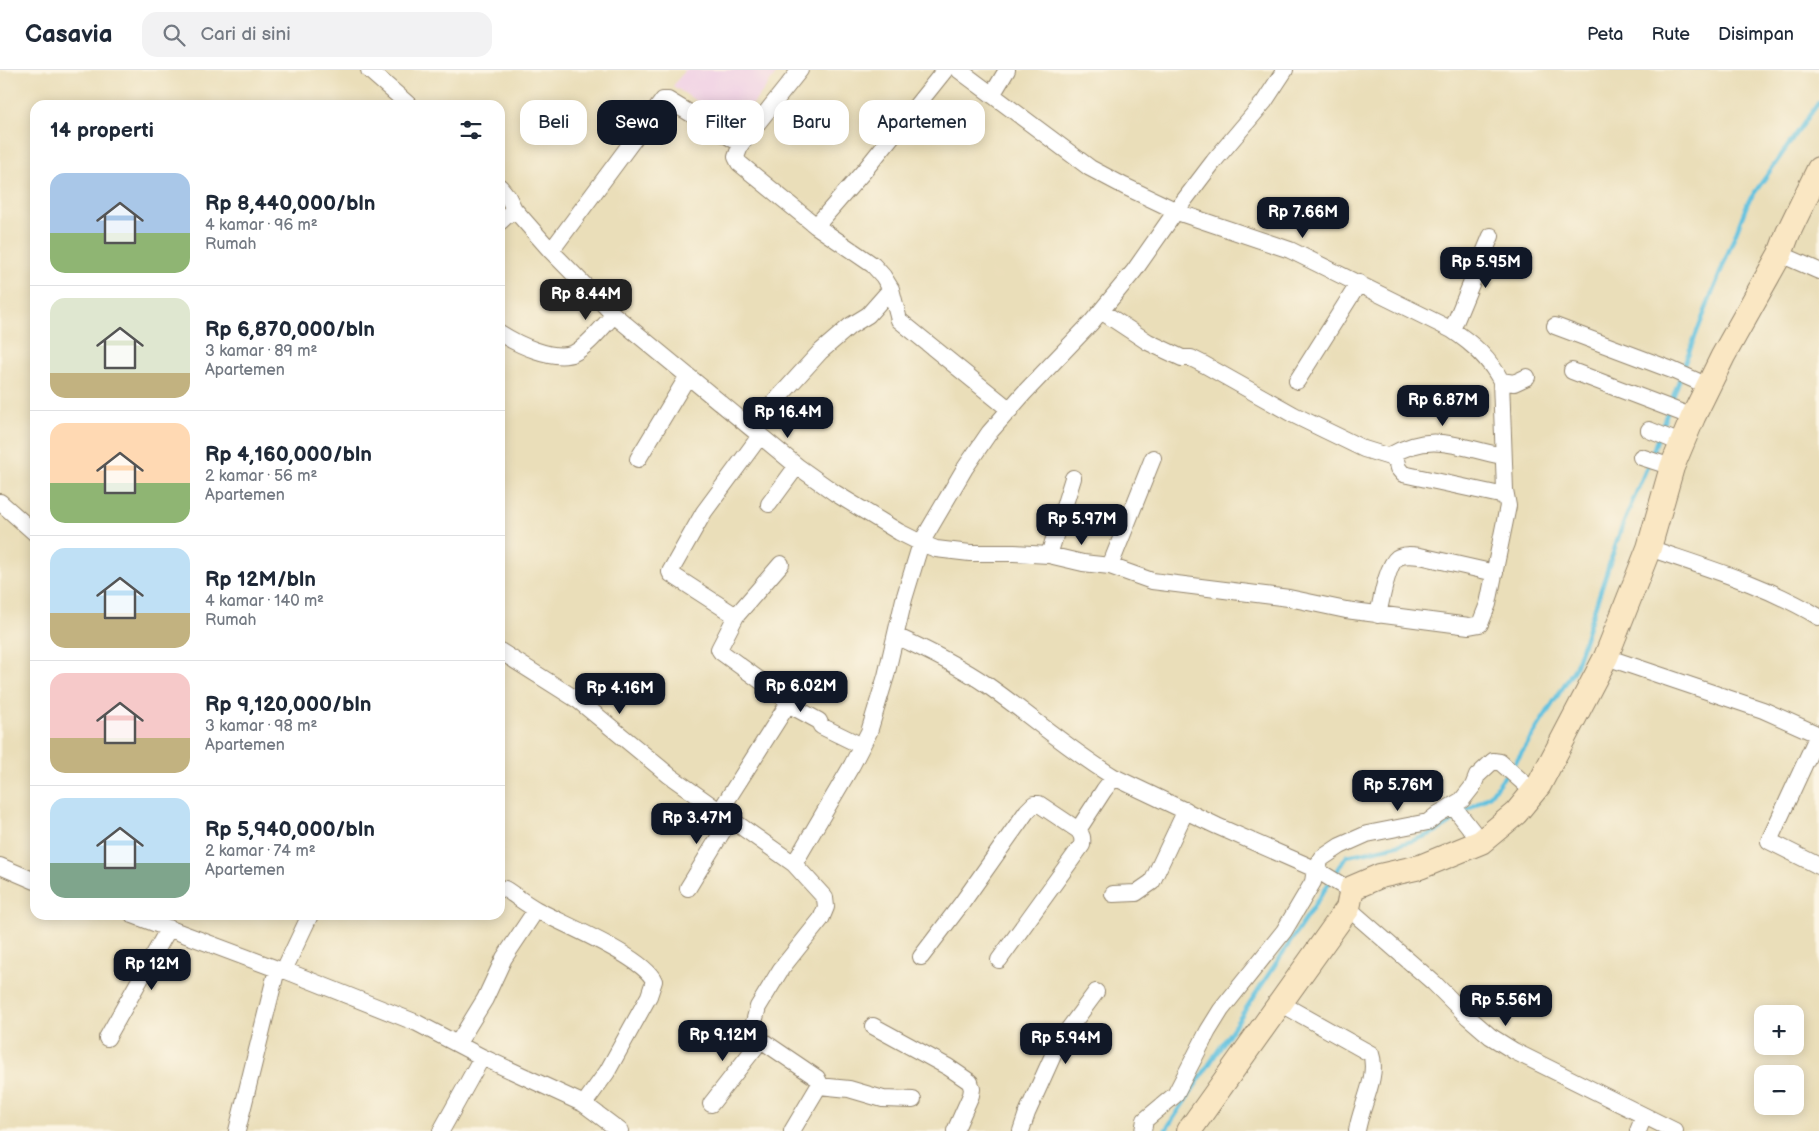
<!DOCTYPE html>
<html lang="id">
<meta charset="utf-8">
<style>
:root{--surface:#fff;--page:#f2f2f3;--text:#1f2937;--muted:#747a83;--line:#e0e1e3;--accent:#111827}
body{margin:0;font-family:"Balsamiq Sans",sans-serif;background:var(--page);color:var(--text);height:100vh;display:flex;flex-direction:column;font-size:19px;white-space:nowrap}
*{box-sizing:border-box;margin:0}
p{font-size:16px;color:var(--muted)}
.icon{flex:none;width:28px;height:28px;fill:none;stroke:currentColor;stroke-width:2;stroke-linecap:round;stroke-linejoin:round}
.map{position:relative;flex:1;overflow:hidden}
.panel{position:absolute;left:30px;top:30px;width:475px;height:820px;display:flex;flex-direction:column;background:var(--surface);border-radius:15px;box-shadow:0 2px 12px #0003}
.panel>*{flex:none}
.banner{position:absolute;left:520px;top:30px;width:475px;height:45px;display:flex;gap:10px}
.tools{position:absolute;left:1754px;top:935px;display:grid;gap:10px}
.tools a{display:grid;place-items:center;width:50px;height:50px;border-radius:10px;background:var(--surface);box-shadow:0 2px 12px #0003;font-size:25px}
.price{position:absolute;translate:-50% -42px;padding:0 11px;border-radius:10px;background:var(--accent);color:#fff;font-size:16px;line-height:32px;filter:drop-shadow(0 1px 2px #0008)}
.price::after{content:'';position:absolute;left:50%;top:30px;width:15px;height:11px;margin-left:-8px;background:inherit;clip-path:polygon(0 0,100% 0,50% 100%)}
.price.selected{background:#222;color:#fff}
ul{padding:0;list-style:none}
li{display:flex;align-items:center;gap:15px;height:125px;padding:0 20px}
li+li{border-top:1px solid var(--line)}
li span{display:grid;place-items:center;flex:none;width:140px;height:100px;border-radius:15px;color:#555}
li>.icon{margin-inline-start:auto}
span .icon{width:60px;height:60px;fill:#fffc;stroke-width:1}
li b{font-size:21px}
h2{display:flex;justify-content:space-between;align-items:center;height:60px;padding:0 20px;font-size:21px}
.chip{padding:0 18px;border-radius:15px;background:var(--surface);box-shadow:0 2px 12px #0003;font-size:18px;line-height:45px}
.chip.selected{background:var(--accent);color:#fff}
header{display:flex;align-items:center;gap:30px;box-sizing:border-box;height:70px;padding:0 25px;background:var(--surface);border-bottom:1px solid var(--line)}
header strong{font-size:24px}
nav{display:flex;gap:28px;margin-inline-start:auto;font-size:18px}
.search{width:350px;height:45px;background:var(--page);display:flex;align-items:center;gap:12px;box-sizing:border-box;padding:0 18px;border-radius:15px;color:var(--muted);font-size:19px}
.map>svg:first-child{display:block}
</style>
<header>
<strong>Casavia</strong>
<div class="search"><svg class="icon" aria-label="search" viewBox="0 0 24 24"><circle cx="10" cy="10" r="6"/><path d="M15 15l6 6"/></svg>Cari di sini</div>
<nav><a>Peta</a><a>Rute</a><a>Disimpan</a></nav>
</header>
<div class="map">
<svg width="1819" height="1061" viewBox="0 0 1819 1061">
<rect width="100%" height="100%" fill="#fcf5e5"/>
<filter id="ink" filterUnits="userSpaceOnUse"><feTurbulence type="fractalNoise" baseFrequency=".02" numOctaves="2"/><feDisplacementMap in="SourceGraphic" scale="10" xChannelSelector="R" yChannelSelector="G"/><feConvolveMatrix kernelMatrix="1 2 1 2 8 2 1 2 1" color-interpolation-filters="sRGB"/></filter>
<filter id="wash" filterUnits="userSpaceOnUse"><feTurbulence type="fractalNoise" baseFrequency=".0096" numOctaves="4" result="noise"/><feDisplacementMap in="SourceGraphic" scale="20" xChannelSelector="R" yChannelSelector="G"/><feGaussianBlur stdDeviation="1.12" result="paint"/><feColorMatrix in="noise" values="0 0 0 0 0 0 0 0 0 0 0 0 0 0 0 0 0 1.4 0 .05"/><feComposite in="paint" operator="in"/></filter>
<g filter="url(#wash)">
<rect width="100%" height="100%" fill="#eadeb9"/>
<!-- built -->
<path fill="#f0d0e5" d="M685 0H779L736 56 673 16Z"/>
<g fill="none" stroke-linecap="round" stroke-linejoin="round">
<!-- stream -->
<path stroke="#61c1df" stroke-width="4.5" d="M1682 300 1748 132 1819 32
M1463 743 1490 725 1517 690 1575 598 1621 459 1647 397 1680 308
M1165 1061 1347 786C1380 779 1431 771 1457 748"/>
</g>
</g>
<g filter="url(#ink)">
<g fill="none" stroke-linecap="round" stroke-linejoin="round">
<!-- street casing -->
<g stroke="#92846c" stroke-width="18">
<path id="street" d="M369 0 409 35
M800 0 741 74 736 87 739 93 816 156 873 195 883 206 891 219 899 250 1010 340
M992 25 1007 0
M500 117 508 127 514 139 551 181 614 245 797 396 835 423 899 462 921 473 936 479 970 483H1014L1049 485 1083 493 1110 496 1152 511 1289 528 1346 540 1469 556 1480 554 1488 534 1508 436 1505 420 1501 311C1490 289 1473 274 1452 260L1290 180 1183 144 1124 116 1090 98 959 0
M500 152 514 139
M816 156 864 101 945 0
M551 181 663 30H668L741 74
M1780 184 1819 201
M1101 241 1148 272 1182 288H1191L1205 295 1294 345 1364 379 1393 388 1396 390 1398 398 1403 404 1505 426
M1555 256 1672 300 1708 316
M1452 260 1491 166
M500 263C517 274 554 292 574 283 587 277 603 256 614 245
M1572 301 1693 347
M1297 311 1359 213
M1501 311 1514 313 1527 307
M751 358 820 282 850 256 868 245 891 219
M1649 360 1683 374
M1389 386C1434 360 1458 378 1503 386
M1641 387 1672 397
M638 389 688 306
M0 432 35 463
M769 434 797 396
M1649 478C1707 498 1766 515 1819 547
M1049 485 1073 408
M1110 496 1153 388
M1378 545C1381 532 1387 495 1397 488 1403 484 1412 485 1420 486L1495 503
M736 546 671 504 670 502 704 442 760 366
M896 566C927 580 958 595 987 615 1030 645 1069 680 1114 707
M500 581 579 631 670 706 794 794 825 828 826 837 821 849 781 899 758 937 753 956 755 962 761 970 817 1008 820 1014 792 1061
M1606 587 1763 640 1819 665
M788 634 819 651 821 656 862 676
M1818 665 1769 771 1819 796
M1453 736 1481 772
M720 741 788 634 787 630 721 582 719 579 736 546 781 494
M1078 760 1104 720 1114 707 1217 756 1315 799 1313 812 1284 861 1221 940 1208 961 1175 1025 1145 1050 1143 1061
M794 794 852 695 869 662 886 606 904 529 921 473 965 398 989 363 1024 323 1091 253 1134 201 1176 141 1214 91 1264 32 1285 0
M0 796 35 811
M688 818 730 749
M1352 818 1343 816 1315 799 1322 788 1340 776 1367 764 1428 752 1438 744 1462 730 1473 716 1477 706 1493 691 1500 692 1534 722
M505 819C516 826 526 834 537 840 563 854 644 887 654 911L649 926 607 1002 584 1034
M1113 824 1136 823 1152 812 1186 740
M1348 838 1434 913 1468 947 1490 966 1514 981 1675 1061
M133 845 277 899 284 900 417 953 482 987 584 1034 620 1061
M921 887 962 833 1027 741 1034 734H1039L1078 760C1082 765 1083 768 1082 775L999 890
M284 900 310 845
M1280 933 1371 984C1379 1006 1360 1038 1357 1061
M873 956 948 997 970 1012 972 1019 971 1025 955 1061
M107 968 169 858
M458 973 485 929 504 888 536 840
M819 1016 849 1019 883 1029 913 1030
M711 1034 761 970
M237 1061 277 899
M441 1061 482 987
M1021 1061 1027 1043 1059 972 1096 922
M1638 1061 1644 1046"/>
</g>
<!-- secondary casing -->
<g stroke="#92846c" stroke-width="26">
<path id="secondary" d="M1189 1061 1348 838 1352 818 1380 806 1420 797 1481 772 1516 743 1539 715 1606 587 1649 478 1672 397 1693 347 1723 286 1780 184 1788 163 1819 99"/>
</g>
<!-- street -->
<use href="#street" stroke="#fff" stroke-width="16"/>
<!-- secondary -->
<use href="#secondary" stroke="#fae7c3" stroke-width="24"/>
</g>
</g>
</svg>
<div class="tools">
<a>+</a>
<a>−</a>
</div>
<b class="price" style="left:1303px;top:169px">Rp 7.66M</b>
<b class="price" style="left:1486px;top:219px">Rp 5.95M</b>
<b class="price selected" style="left:586px;top:251px">Rp 8.44M</b>
<b class="price" style="left:1443px;top:357px">Rp 6.87M</b>
<b class="price" style="left:788px;top:369px">Rp 16.4M</b>
<b class="price" style="left:1082px;top:476px">Rp 5.97M</b>
<b class="price" style="left:801px;top:643px">Rp 6.02M</b>
<b class="price" style="left:620px;top:645px">Rp 4.16M</b>
<b class="price" style="left:1398px;top:742px">Rp 5.76M</b>
<b class="price" style="left:697px;top:775px">Rp 3.47M</b>
<b class="price" style="left:152px;top:921px">Rp 12M</b>
<b class="price" style="left:1506px;top:957px">Rp 5.56M</b>
<b class="price" style="left:723px;top:992px">Rp 9.12M</b>
<b class="price" style="left:1066px;top:995px">Rp 5.94M</b>
<div class="banner">
<a class="chip">Beli</a>
<a class="chip selected">Sewa</a>
<a class="chip">Filter</a>
<a class="chip">Baru</a>
<a class="chip">Apartemen</a>
</div>
<section class="panel">
<h2>14 properti<svg class="icon" aria-label="filters" viewBox="0 0 24 24"><path d="M4 7h16M4 17h16"/><circle cx="9" cy="7" r="2"/><circle cx="15" cy="17" r="2"/></svg></h2>
<ul>
<li><span style="background:linear-gradient(#a9c7e8 60%,#8fb573 0)"><svg class="icon" aria-label="home" viewBox="0 0 24 24"><path d="M3 11l9-7 9 7M6 9v11h12V9"/></svg></span><div><b>Rp 8,440,000/bln</b><p>4 kamar · 96 m²</p><p>Rumah</p></div></li>
<li><span style="background:linear-gradient(#dfe7d0 75%,#c2b280 0)"><svg class="icon" aria-label="home" viewBox="0 0 24 24"><path d="M3 11l9-7 9 7M6 9v11h12V9"/></svg></span><div><b>Rp 6,870,000/bln</b><p>3 kamar · 89 m²</p><p>Apartemen</p></div></li>
<li><span style="background:linear-gradient(#ffd9b3 60%,#8fb573 0)"><svg class="icon" aria-label="home" viewBox="0 0 24 24"><path d="M3 11l9-7 9 7M6 9v11h12V9"/></svg></span><div><b>Rp 4,160,000/bln</b><p>2 kamar · 56 m²</p><p>Apartemen</p></div></li>
<li><span style="background:linear-gradient(#bfe0f5 65%,#c2b280 0)"><svg class="icon" aria-label="home" viewBox="0 0 24 24"><path d="M3 11l9-7 9 7M6 9v11h12V9"/></svg></span><div><b>Rp 12M/bln</b><p>4 kamar · 140 m²</p><p>Rumah</p></div></li>
<li><span style="background:linear-gradient(#f6c9c9 65%,#c2b280 0)"><svg class="icon" aria-label="home" viewBox="0 0 24 24"><path d="M3 11l9-7 9 7M6 9v11h12V9"/></svg></span><div><b>Rp 9,120,000/bln</b><p>3 kamar · 98 m²</p><p>Apartemen</p></div></li>
<li><span style="background:linear-gradient(#bfe0f5 65%,#7fa58c 0)"><svg class="icon" aria-label="home" viewBox="0 0 24 24"><path d="M3 11l9-7 9 7M6 9v11h12V9"/></svg></span><div><b>Rp 5,940,000/bln</b><p>2 kamar · 74 m²</p><p>Apartemen</p></div></li>
</ul>
</section>
</div>
